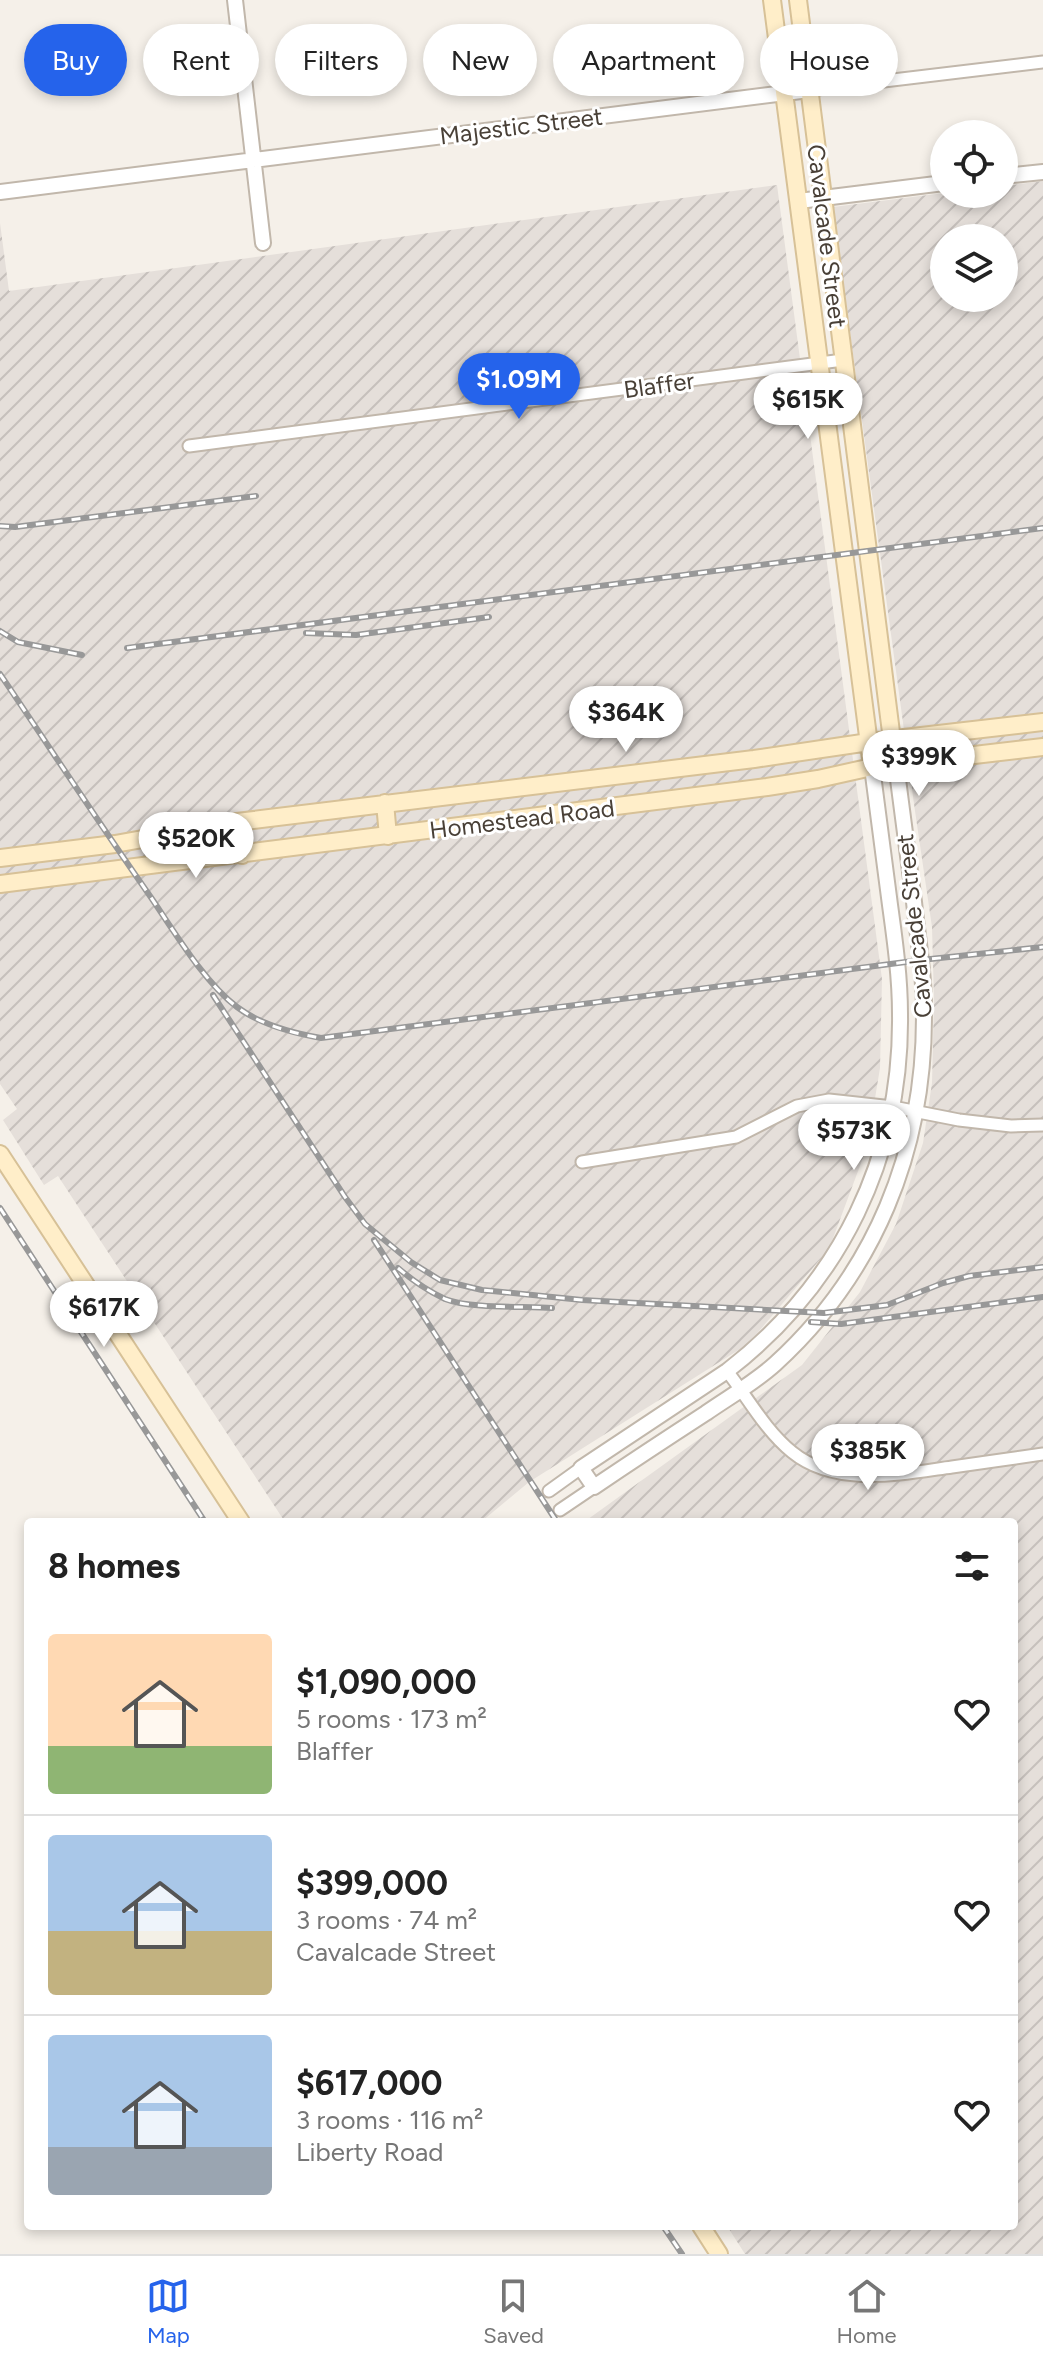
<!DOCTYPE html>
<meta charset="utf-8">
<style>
:root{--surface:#fff;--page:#f6f6f6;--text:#222;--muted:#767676;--line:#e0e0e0;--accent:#2563eb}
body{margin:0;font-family:Figtree,sans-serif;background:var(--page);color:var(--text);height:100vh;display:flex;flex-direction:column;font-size:30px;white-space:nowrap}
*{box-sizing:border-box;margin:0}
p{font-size:26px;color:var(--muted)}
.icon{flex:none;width:44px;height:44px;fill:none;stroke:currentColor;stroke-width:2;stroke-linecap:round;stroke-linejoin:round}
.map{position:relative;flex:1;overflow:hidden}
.drawer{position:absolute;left:24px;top:1518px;width:994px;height:712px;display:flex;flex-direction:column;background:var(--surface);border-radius:8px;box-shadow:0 4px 12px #0003}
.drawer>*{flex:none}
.guide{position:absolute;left:24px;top:24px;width:996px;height:72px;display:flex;gap:16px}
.fabs{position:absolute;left:930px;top:120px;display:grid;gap:16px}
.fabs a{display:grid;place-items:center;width:88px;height:88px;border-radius:50%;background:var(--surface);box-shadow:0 4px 12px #0003;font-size:40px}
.price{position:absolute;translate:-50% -68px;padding:0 18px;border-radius:28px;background:#fff;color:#222;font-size:26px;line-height:52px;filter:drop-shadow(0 2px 4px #0008)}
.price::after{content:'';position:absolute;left:50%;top:48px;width:24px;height:18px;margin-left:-12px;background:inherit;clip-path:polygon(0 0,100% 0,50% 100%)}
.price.current{background:var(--accent);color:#fff}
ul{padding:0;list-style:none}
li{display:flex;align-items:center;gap:24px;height:200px;padding:0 24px}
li+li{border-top:2px solid var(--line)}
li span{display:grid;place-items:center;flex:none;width:224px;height:160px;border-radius:8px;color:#555}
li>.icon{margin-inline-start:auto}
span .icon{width:96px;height:96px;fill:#fffc;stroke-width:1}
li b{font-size:34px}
h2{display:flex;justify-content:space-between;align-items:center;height:96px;padding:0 24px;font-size:34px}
.pill{padding:0 28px;border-radius:36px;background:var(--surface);box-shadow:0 4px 12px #0003;font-size:28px;line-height:72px}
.pill.current{background:var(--accent);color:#fff}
.menu{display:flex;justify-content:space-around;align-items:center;height:112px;border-top:2px solid var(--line);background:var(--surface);font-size:22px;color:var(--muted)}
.menu a{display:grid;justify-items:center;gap:4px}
.menu .current{color:var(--accent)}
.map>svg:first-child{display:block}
</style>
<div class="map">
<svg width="1043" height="2254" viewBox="0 0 1043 2254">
<defs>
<pattern id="industrial-furrows" width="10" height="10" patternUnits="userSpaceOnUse" patternTransform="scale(2)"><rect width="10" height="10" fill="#e5dfda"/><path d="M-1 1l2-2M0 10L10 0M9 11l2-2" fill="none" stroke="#c6c0bc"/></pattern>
</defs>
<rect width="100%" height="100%" fill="#f5f0e9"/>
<!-- industrial -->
<path fill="url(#industrial-furrows)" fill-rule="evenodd" d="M1043 181V2254H745L727 2226H1014V1522H584L802 1365 860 1292 896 1224 923 1143 932 1083 934 1000 932 927 915 811 833 207 944 193 1004 194V186ZM944 238H1004V298H944Z
M777 185 882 979 880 1068 867 1147 829 1249 748 1344 529 1482 481 1522H285L58 1176 44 1185 3 1120 17 1109 0 1084V223L9 291Z"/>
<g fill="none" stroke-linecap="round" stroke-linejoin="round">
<!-- minor casing -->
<g stroke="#c1b7ab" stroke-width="15">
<path id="minor" d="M809 90 1043 62
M189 446 843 360
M582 1162 736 1137 797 1106 829 1100 893 1107 959 1120 1011 1126 1043 1125
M727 1371C748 1398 765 1430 792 1452 836 1488 901 1474 952 1467 982 1463 1013 1458 1043 1454
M549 1491 581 1468
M560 1510 594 1487"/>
</g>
<!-- tertiary casing -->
<g stroke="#c1b7ab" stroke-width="18">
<path id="tertiary" d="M235 0 263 243
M1004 176 1043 172
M0 192 809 90
M799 201 944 183
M872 767C878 813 884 859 890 905 895 941 900 978 900 1014 902 1157 841 1283 727 1371L581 1468 594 1487C631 1462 669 1437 706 1413 729 1397 754 1383 775 1364 875 1273 924 1151 924 1017 925 979 918 940 914 902 908 856 902 810 896 764"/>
</g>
<!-- secondary casing -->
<g stroke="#d7c197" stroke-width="20">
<path id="secondary" d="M772 0 872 767
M798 0 893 748
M385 803 388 836
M237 822 242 855
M0 858 115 844 237 822 754 759 869 742 1043 722
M0 884 767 787 818 779 872 767 1043 747
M0 1154 241 1522
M701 2226 719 2254"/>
</g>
<!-- minor -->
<use href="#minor" stroke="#fff" stroke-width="11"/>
<!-- tertiary -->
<use href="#tertiary" stroke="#fff" stroke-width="14"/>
<!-- secondary -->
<use href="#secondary" stroke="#ffeec9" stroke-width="16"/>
<!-- rail casing -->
<g stroke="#989898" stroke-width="6">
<path id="rail" d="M0 526 15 527 256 496
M0 631 18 642 82 655
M306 633 356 635 489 617
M127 648 1043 528
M0 674C50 748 99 823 150 896 174 931 204 982 237 1007 261 1025 292 1033 321 1038L921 960 1043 947
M213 995 345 1197 365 1224 411 1262 440 1280 482 1290 582 1300 824 1313 887 1305 943 1283 969 1276 1043 1267
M0 1208 205 1522
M374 1240 557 1522
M398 1268C412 1280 428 1291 445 1299 471 1309 523 1306 552 1308
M811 1322 841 1324 1043 1297
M663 2226 682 2254"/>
</g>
<!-- rail -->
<use href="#rail" stroke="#fff" stroke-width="3" stroke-dasharray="9" stroke-linecap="butt"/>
</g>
<g text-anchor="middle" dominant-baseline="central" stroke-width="6" stroke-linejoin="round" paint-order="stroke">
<!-- street labels -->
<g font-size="24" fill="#494037" stroke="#fff">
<text transform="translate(521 126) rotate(-7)">Majestic Street</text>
<text transform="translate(827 236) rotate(83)">Cavalcade Street</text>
<text transform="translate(659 385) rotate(-8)">Blaffer</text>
<text transform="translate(522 819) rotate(-7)">Homestead Road</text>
<text transform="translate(914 926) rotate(-96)">Cavalcade Street</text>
</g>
</g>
</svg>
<div class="fabs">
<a><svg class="icon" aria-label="locate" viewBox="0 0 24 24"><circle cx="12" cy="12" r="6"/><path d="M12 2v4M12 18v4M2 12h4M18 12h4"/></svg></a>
<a><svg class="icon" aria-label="layers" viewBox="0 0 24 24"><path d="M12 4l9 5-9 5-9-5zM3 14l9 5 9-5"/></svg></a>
</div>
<b class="price current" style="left:519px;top:421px">$1.09M</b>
<b class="price" style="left:808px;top:441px">$615K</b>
<b class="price" style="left:626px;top:754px">$364K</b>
<b class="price" style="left:919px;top:798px">$399K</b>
<b class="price" style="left:196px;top:880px">$520K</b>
<b class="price" style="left:854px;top:1172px">$573K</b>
<b class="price" style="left:104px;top:1349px">$617K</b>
<b class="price" style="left:868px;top:1492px">$385K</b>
<div class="guide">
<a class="pill current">Buy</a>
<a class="pill">Rent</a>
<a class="pill">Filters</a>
<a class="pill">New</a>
<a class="pill">Apartment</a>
<a class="pill">House</a>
</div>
<section class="drawer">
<h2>8 homes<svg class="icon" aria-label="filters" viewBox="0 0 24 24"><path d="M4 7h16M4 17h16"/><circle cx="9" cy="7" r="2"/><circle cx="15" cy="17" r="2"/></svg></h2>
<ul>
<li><span style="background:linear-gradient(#ffd9b3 70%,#8fb573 0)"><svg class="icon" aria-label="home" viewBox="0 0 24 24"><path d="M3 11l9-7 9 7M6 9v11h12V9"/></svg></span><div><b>$1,090,000</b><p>5 rooms · 173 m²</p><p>Blaffer</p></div><svg class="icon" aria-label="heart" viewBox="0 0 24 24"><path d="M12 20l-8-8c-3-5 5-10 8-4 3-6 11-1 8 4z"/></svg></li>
<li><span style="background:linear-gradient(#a9c7e8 60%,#c2b280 0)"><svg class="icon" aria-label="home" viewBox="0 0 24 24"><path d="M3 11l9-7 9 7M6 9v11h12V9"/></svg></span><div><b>$399,000</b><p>3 rooms · 74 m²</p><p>Cavalcade Street</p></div><svg class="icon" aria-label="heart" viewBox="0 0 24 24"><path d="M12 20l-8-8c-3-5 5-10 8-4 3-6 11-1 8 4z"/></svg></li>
<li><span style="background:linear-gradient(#a9c7e8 70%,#9aa5b1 0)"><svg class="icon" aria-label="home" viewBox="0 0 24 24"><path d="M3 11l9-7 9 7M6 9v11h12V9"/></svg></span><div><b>$617,000</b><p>3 rooms · 116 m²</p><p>Liberty Road</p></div><svg class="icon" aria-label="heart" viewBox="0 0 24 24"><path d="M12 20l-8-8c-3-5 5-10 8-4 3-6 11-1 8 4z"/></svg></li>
</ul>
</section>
</div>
<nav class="menu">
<a class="current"><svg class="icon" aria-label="map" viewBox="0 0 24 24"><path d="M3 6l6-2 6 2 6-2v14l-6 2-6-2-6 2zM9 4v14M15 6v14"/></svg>Map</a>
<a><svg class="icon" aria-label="saved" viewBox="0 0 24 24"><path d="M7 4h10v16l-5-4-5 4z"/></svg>Saved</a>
<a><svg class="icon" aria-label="home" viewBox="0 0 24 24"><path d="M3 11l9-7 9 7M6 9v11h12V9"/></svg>Home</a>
</nav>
